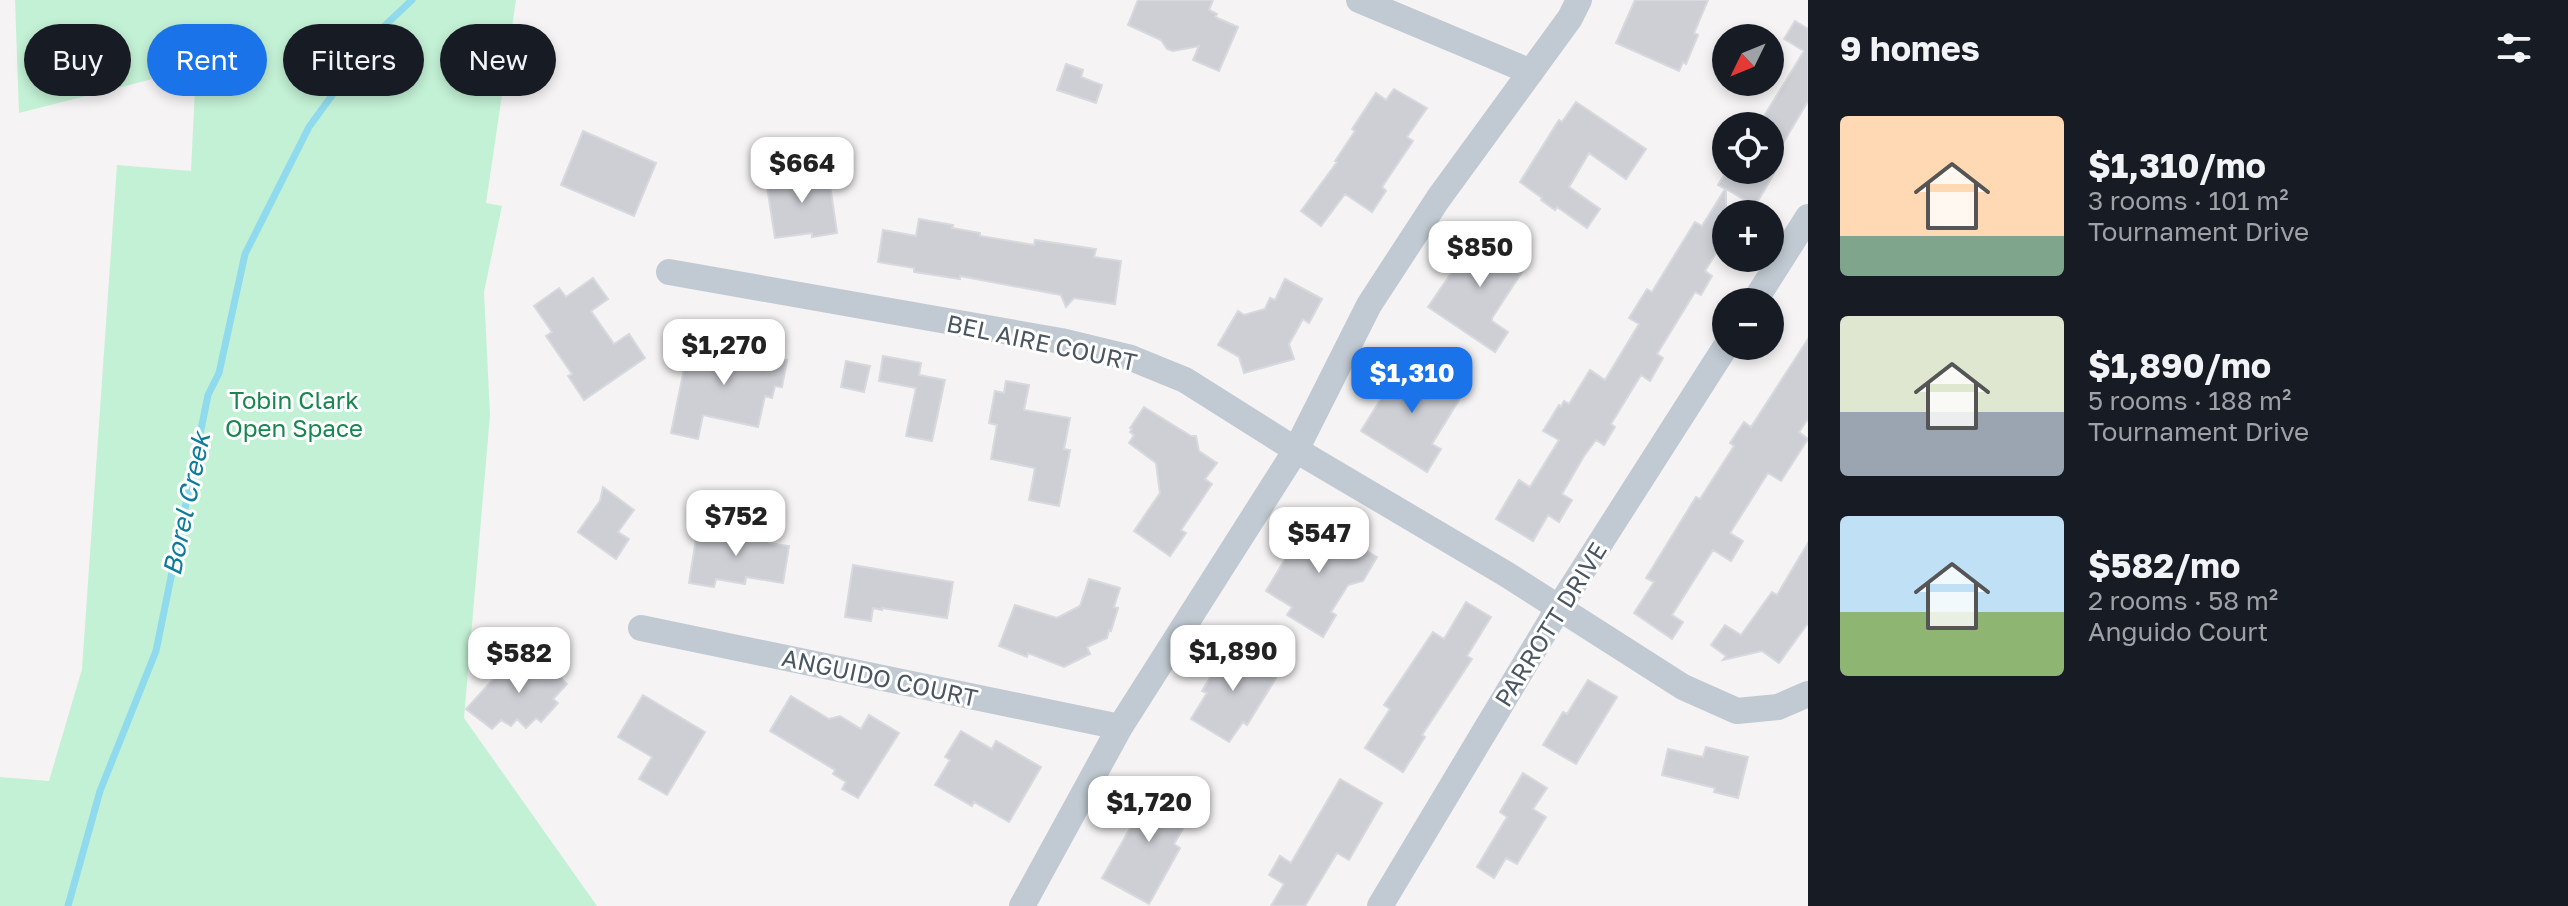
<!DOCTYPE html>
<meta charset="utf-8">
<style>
:root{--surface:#171b24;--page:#20242c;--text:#f1f3f6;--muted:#9ea1a6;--accent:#1a73e8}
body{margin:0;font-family:"Golos Text",sans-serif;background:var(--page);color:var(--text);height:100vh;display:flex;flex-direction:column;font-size:30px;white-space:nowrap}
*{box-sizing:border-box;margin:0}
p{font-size:26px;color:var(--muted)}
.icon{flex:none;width:44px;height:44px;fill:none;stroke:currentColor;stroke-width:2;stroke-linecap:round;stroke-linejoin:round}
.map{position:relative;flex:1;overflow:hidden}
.panel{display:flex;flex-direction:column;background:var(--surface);width:760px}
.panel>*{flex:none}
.hud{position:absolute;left:24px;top:24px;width:760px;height:72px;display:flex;gap:16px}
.needle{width:52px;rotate:227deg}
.buttons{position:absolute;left:1712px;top:24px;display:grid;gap:16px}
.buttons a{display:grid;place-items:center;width:72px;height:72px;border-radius:50%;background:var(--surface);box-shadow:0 4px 12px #0003;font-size:40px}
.price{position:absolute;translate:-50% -68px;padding:0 18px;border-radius:16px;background:#fff;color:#222;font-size:26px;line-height:52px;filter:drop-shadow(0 2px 4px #0008)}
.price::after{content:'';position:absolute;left:50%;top:48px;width:24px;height:18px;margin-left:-12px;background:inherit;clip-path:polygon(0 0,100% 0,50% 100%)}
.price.active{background:var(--accent);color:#fff}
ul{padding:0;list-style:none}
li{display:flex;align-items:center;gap:24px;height:200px;padding:0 32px}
li span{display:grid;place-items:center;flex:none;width:224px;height:160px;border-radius:8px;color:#555}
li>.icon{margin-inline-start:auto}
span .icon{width:96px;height:96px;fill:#fffc;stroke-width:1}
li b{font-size:34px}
h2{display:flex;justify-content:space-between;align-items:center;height:96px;padding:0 32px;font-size:34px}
.pill{padding:0 28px;border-radius:36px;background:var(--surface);box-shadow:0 4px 12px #0003;font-size:28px;line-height:72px}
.pill.active{background:var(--accent);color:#fff}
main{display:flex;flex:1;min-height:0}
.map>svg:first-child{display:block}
</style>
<main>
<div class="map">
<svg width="1808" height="906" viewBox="0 0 1808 906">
<rect width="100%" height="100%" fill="#f5f3f3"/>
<!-- green -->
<path fill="#c3f1d5" d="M15 0H516L486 203 502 206 484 292 490 415 464 718 597 906H0V777L49 781 82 669 117 165 191 171 196 68 19 113Z"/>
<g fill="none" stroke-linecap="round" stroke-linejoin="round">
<!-- stream -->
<path stroke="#90daee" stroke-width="7" d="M68 906 100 791 156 651 208 395 219 373 245 254 309 127 378 32 412 0"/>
</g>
<!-- building -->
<path fill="#cdcfd5" stroke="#d7d9de" stroke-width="2" d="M1138 0H1213L1209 10 1217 14 1215 17 1238 27 1219 71 1193 60 1199 46 1173 51 1167 49 1161 40 1128 25Z
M1635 0H1708L1694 33 1698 35 1686 64 1683 62 1679 71 1616 43Z
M1795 21 1808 29V101L1770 165V126H1758L1804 51 1784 39Z
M1066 64 1083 70 1081 77 1102 85 1096 103 1057 90Z
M1394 89 1427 108 1407 137 1413 141 1382 187 1386 191 1372 212 1345 194 1321 226 1301 211 1337 162 1335 161 1355 131 1352 129 1376 93 1386 100Z
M1576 102 1646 149 1626 179 1589 153 1569 187 1600 209 1587 228 1557 207 1555 210 1541 200 1542 198 1520 182 1559 120 1562 122Z
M583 131 656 163 634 216 561 185Z
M1727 170H1776L1755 206 1726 189V237L1705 271 1712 276 1701 295 1695 292 1657 354 1663 358 1650 381 1641 375 1611 424 1615 427 1604 445 1596 440 1584 456 1562 494 1572 500 1559 522 1548 515 1533 541 1496 519 1519 480 1530 487 1559 440 1543 431 1559 405 1561 407 1564 401 1569 404 1590 370 1605 380 1639 324 1629 318 1647 289 1652 292 1695 222 1702 226 1725 189 1718 185Z
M828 171 837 233 812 237V233L775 238 766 180Z
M919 219 953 225 952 228 980 233V236L1034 245 1035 240 1096 249 1094 257 1121 261 1115 304 1074 298 1066 307 1061 295 960 276V279L914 272V268L878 262 883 230 916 236Z
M1491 228 1526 251 1515 268 1522 272 1492 318V321L1508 332 1495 352 1428 307 1469 247 1476 252Z
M593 278 608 299 591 311 614 344 629 334 645 358 584 400 568 376 572 374 546 336 552 332 534 306 559 288 566 297Z
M1285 279 1322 299 1309 323 1303 319 1289 344 1294 359 1244 373 1239 357 1218 345 1238 311 1244 315 1265 309 1270 298 1275 300Z
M1808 339V419L1799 432 1808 439 1781 481 1768 473 1730 533 1743 541 1731 561 1713 550 1672 615 1683 622 1672 639 1634 613 1654 582 1646 578 1696 497 1700 499 1734 446 1730 443 1744 422 1751 427Z
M687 343 716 349 717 345 787 360 782 387 775 386 772 398 765 396 758 427 703 415 698 439 671 433 684 369 681 368Z
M883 356 921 363 919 375 945 380 932 441 906 436 916 388 879 381Z
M1405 360 1462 395 1432 444 1441 449 1427 472 1361 431Z
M846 361 870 366 864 392 841 387Z
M1006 381 1029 385 1024 410 1070 418 1064 449 1070 450 1059 506 1029 500 1035 468 991 459 997 425 989 423 995 391 1004 393Z
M1144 407 1191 436H1196L1199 451 1217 463 1205 479 1212 484 1181 530 1186 533 1170 556 1134 531 1160 493 1156 463 1129 443 1134 435 1130 432 1132 429 1130 428Z
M603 487 634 510 618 532 629 539 616 559 578 532 600 501Z
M1310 517 1377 557 1363 581 1348 585 1331 612 1336 615 1323 637 1287 615 1292 607 1266 591Z
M698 526 769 539V543L789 546 783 583 746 577 745 584 716 579 714 587 689 583Z
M1808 543V623L1779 663 1762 651 1723 660 1726 656 1711 645 1725 625 1741 635 1772 592 1777 595Z
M853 565 953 582 947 618 882 608V610L873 608 871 621 845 617Z
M1089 579 1120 588 1114 607 1118 608 1111 631 1109 630 1107 638 1087 647 1090 654 1064 667 1028 653 1027 657 999 646 1015 605 1057 618 1080 606Z
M1466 602 1491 617 1467 656 1472 659 1422 735 1425 737 1403 772 1365 748 1390 709 1384 705 1433 632 1444 639Z
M1231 643 1261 661 1257 667 1276 678 1247 725 1243 722 1229 742 1191 719 1207 693 1202 691Z
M536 653 567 684 553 699 558 703 541 722 536 718 526 728 517 719 511 726 501 720 492 729 466 709 506 665 518 673Z
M1588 680 1617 697 1576 764 1543 745 1563 712 1567 714Z
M643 695 705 732 667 795 639 779 652 757 618 737Z
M791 696 829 719 840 716 861 729 869 715 899 733 858 798 842 789 846 782 833 774 835 770 770 731Z
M961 731 992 749 996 741 1041 767 1009 822 974 802 972 806 935 785 950 760 945 757Z
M1706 747 1748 757 1738 798 1714 792 1715 788 1662 775 1668 749 1703 757Z
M1523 773 1547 788 1533 809 1546 817 1517 864 1506 858 1494 878 1477 867 1507 817 1500 812Z
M1340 779 1382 803 1349 860 1337 853 1305 906H1271L1284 884 1269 875 1280 856 1291 863Z
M1150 782 1195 808 1174 844 1180 848 1149 904 1102 878 1142 807 1137 804Z"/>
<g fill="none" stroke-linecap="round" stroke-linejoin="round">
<!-- minor -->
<path stroke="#c1cad2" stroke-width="26" d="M1359 0 1531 72
M669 272 1061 341 1131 358 1185 380 1296 450 1506 574 1683 687 1737 711 1778 707 1808 694
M1754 302 1808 217
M641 628 1120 727
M1022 906 1120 727 1296 450 1369 305 1438 199 1570 18 1579 0
M1380 906 1558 609 1726 346"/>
</g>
<g text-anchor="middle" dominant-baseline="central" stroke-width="6" stroke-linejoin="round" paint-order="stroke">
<!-- street labels -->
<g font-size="24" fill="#4a5661" stroke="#fff">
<text transform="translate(1042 342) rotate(12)">BEL AIRE COURT</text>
<text transform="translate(1550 624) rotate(-58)">PARROTT DRIVE</text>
<text transform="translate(880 677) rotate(12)">ANGUIDO COURT</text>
</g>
<!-- park labels -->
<g font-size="24" fill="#17864f" stroke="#fff">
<text x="294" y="399">Tobin Clark<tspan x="294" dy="28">Open Space</tspan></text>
</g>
<!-- water labels -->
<g font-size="26" font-style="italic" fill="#0c7c9b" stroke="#fff">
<text transform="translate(186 504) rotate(-78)">Borel Creek</text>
</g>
</g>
</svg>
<div class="buttons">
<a><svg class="needle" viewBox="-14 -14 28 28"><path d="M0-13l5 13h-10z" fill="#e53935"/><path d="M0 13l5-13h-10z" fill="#9ea1a6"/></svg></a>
<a><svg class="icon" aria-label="locate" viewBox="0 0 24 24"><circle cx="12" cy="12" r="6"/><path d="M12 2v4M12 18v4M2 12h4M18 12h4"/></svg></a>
<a>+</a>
<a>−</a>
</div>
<b class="price" style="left:802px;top:205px">$664</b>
<b class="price" style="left:1480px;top:289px">$850</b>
<b class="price" style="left:724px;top:387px">$1,270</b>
<b class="price active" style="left:1412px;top:415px">$1,310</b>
<b class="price" style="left:736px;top:558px">$752</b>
<b class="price" style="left:1319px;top:575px">$547</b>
<b class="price" style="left:1233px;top:693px">$1,890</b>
<b class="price" style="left:519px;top:695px">$582</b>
<b class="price" style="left:1149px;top:844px">$1,720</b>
<div class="hud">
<a class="pill">Buy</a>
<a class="pill active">Rent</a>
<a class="pill">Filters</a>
<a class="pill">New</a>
</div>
</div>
<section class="panel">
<h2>9 homes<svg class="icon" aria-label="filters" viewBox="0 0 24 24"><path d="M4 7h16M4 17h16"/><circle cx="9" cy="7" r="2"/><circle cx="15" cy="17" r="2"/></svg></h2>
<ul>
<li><span style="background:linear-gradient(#ffd9b3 75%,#7fa58c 0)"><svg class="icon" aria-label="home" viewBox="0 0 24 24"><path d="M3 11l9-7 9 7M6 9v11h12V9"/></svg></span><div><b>$1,310/mo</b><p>3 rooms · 101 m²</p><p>Tournament Drive</p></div></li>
<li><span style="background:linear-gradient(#dfe7d0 60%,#9aa5b1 0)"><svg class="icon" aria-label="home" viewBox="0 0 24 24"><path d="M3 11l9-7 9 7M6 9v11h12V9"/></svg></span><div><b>$1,890/mo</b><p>5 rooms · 188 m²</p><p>Tournament Drive</p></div></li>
<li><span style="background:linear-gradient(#bfe0f5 60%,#8fb573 0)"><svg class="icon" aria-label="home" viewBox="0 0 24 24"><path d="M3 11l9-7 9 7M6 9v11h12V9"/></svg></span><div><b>$582/mo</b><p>2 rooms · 58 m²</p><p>Anguido Court</p></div></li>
</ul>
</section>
</main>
